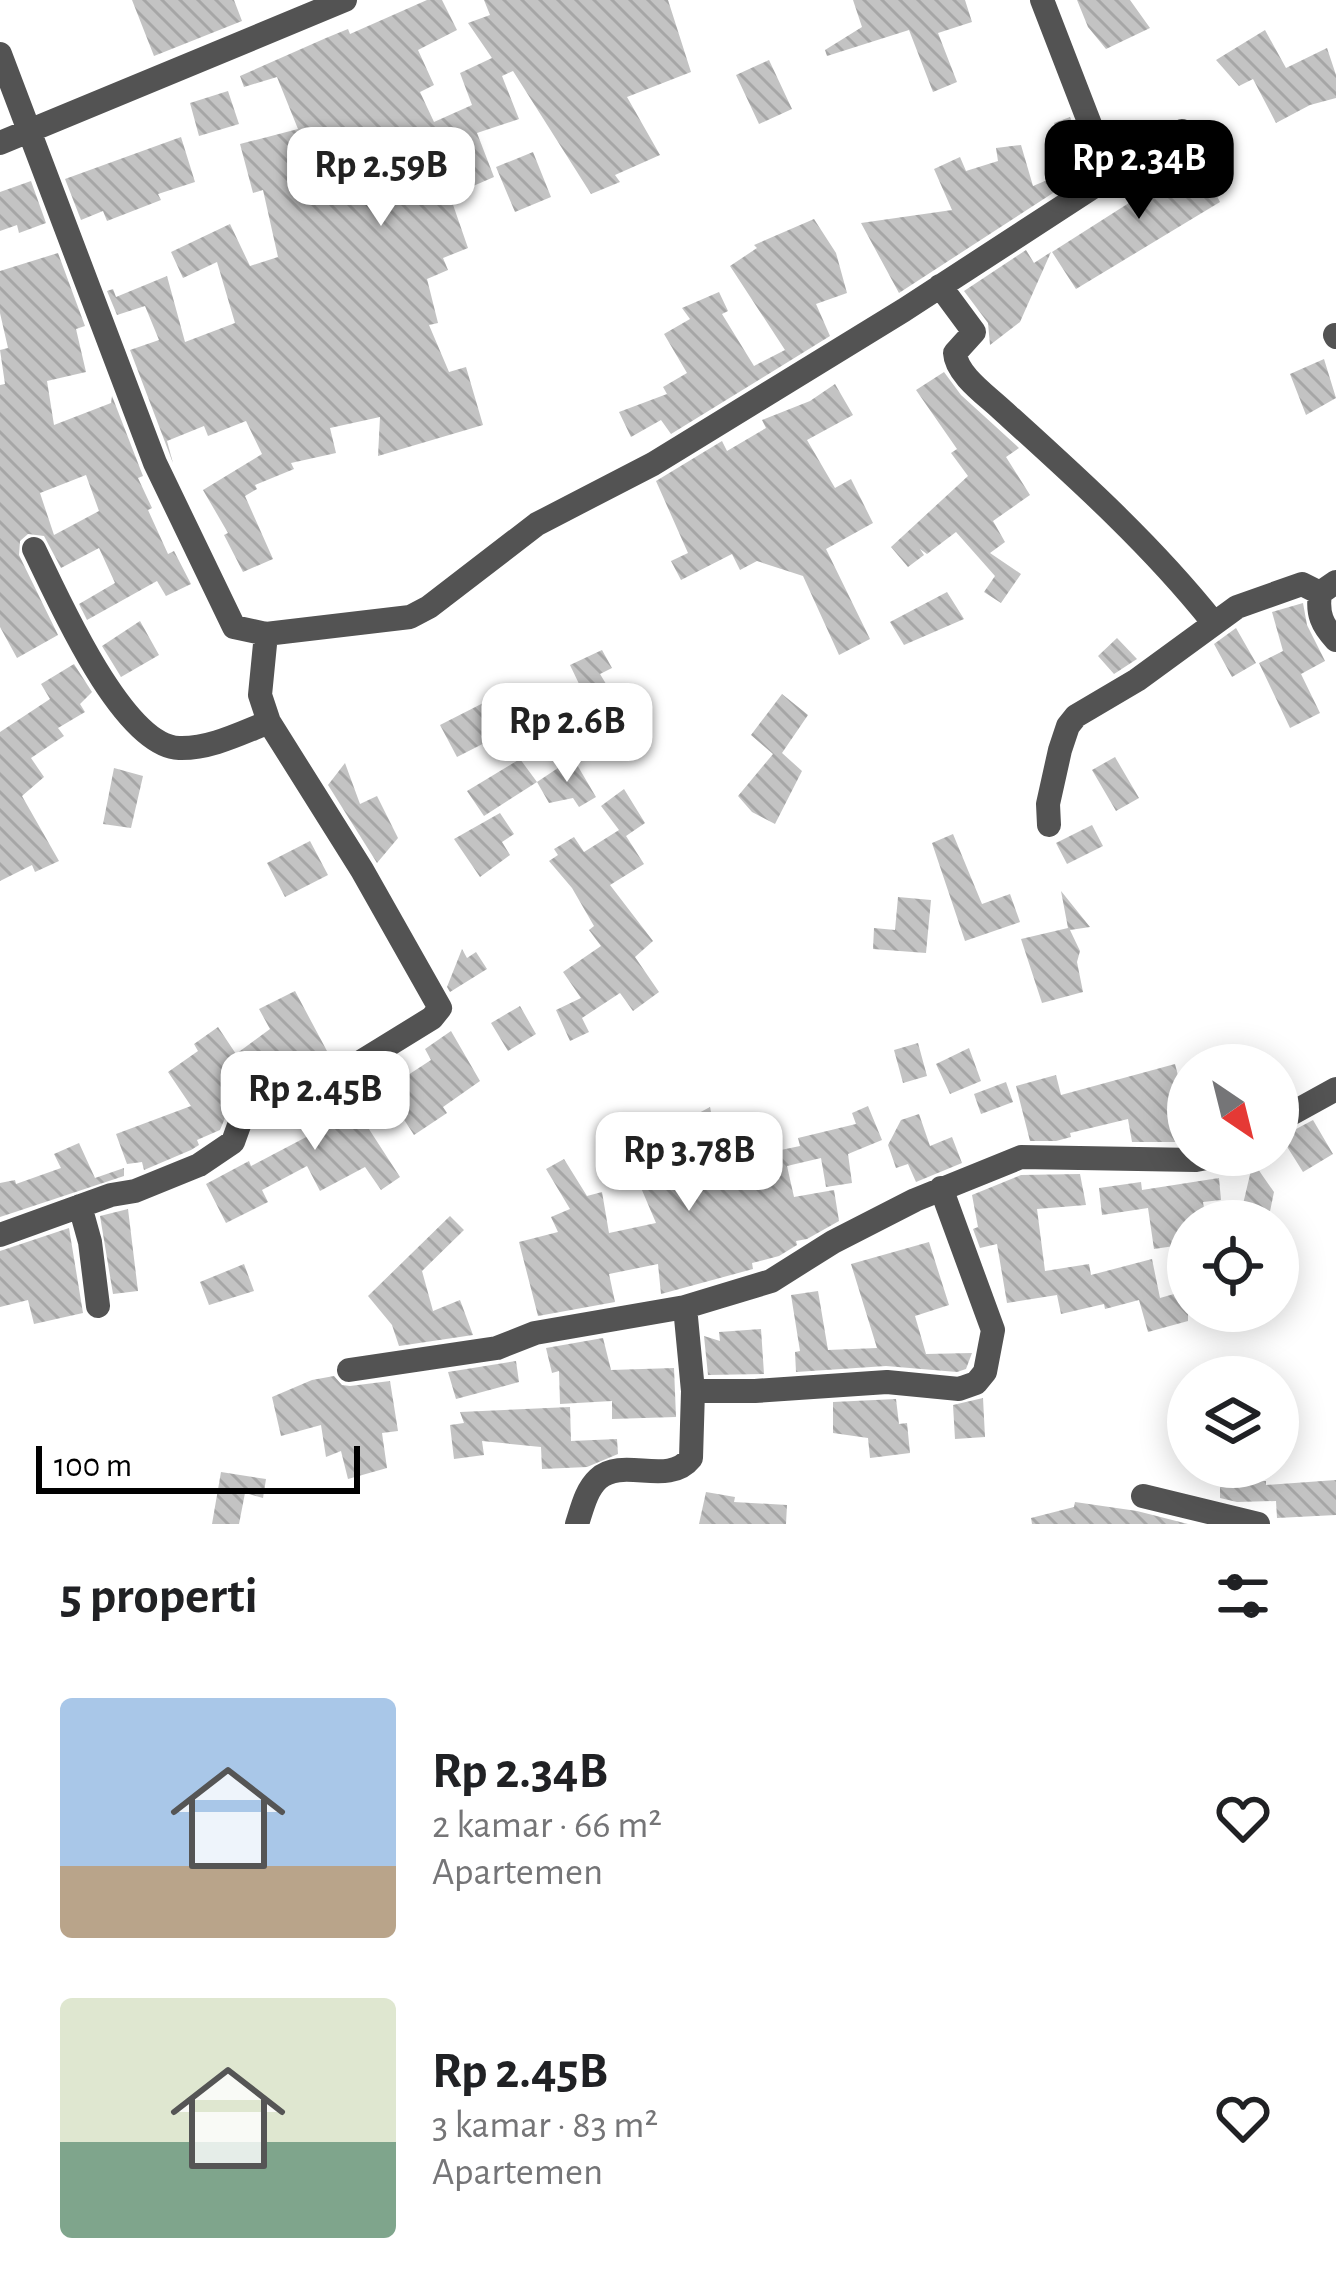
<!DOCTYPE html>
<html lang="id">
<meta charset="utf-8">
<style>
:root{--surface:#fff;--page:#f6f6f6;--text:#202124;--muted:#757577;--accent:#000}
body{margin:0;font-family:"Alegreya Sans",sans-serif;background:var(--page);color:var(--text);height:100vh;display:flex;flex-direction:column;font-size:45px;white-space:nowrap}
*{box-sizing:border-box;margin:0}
p{font-size:39px;color:var(--muted)}
.icon{flex:none;width:66px;height:66px;fill:none;stroke:currentColor;stroke-width:2;stroke-linecap:round;stroke-linejoin:round}
.map{position:relative;height:1524px;overflow:hidden}
.details{display:flex;flex-direction:column;background:var(--surface);flex:1}
.details>*{flex:none}
.needle{width:78px;rotate:145deg}
.buttons{position:absolute;left:1167px;top:1044px;display:grid;gap:24px}
.buttons a{display:grid;place-items:center;width:132px;height:132px;border-radius:50%;background:var(--surface);box-shadow:0 6px 30px #0003;font-size:60px}
.scale{position:absolute;left:36px;bottom:30px;width:324px;box-sizing:border-box;padding-left:12px;border:6px solid #000;border-top:0;font-size:33px;line-height:42px;white-space:nowrap;color:#000;-webkit-text-stroke:9px #fff;paint-order:stroke}
.price{position:absolute;translate:-50% -102px;padding:0 27px;border-radius:24px;background:#fff;color:#222;font-size:39px;line-height:78px;filter:drop-shadow(0 3px 6px #0008)}
.price::after{content:'';position:absolute;left:50%;top:72px;width:36px;height:27px;margin-left:-18px;background:inherit;clip-path:polygon(0 0,100% 0,50% 100%)}
.price.on{background:var(--accent);color:#fff}
ul{padding:0;list-style:none}
li{display:flex;align-items:center;gap:36px;height:300px;padding:0 60px}
li span{display:grid;place-items:center;flex:none;width:336px;height:240px;border-radius:12px;color:#555}
li>.icon{margin-inline-start:auto}
span .icon{width:144px;height:144px;fill:#fffc;stroke-width:1}
li b{font-size:51px}
h2{display:flex;justify-content:space-between;align-items:center;height:144px;padding:0 60px;font-size:51px}
.map>svg:first-child{display:block}
</style>
<div class="map">
<svg width="1336" height="1524" viewBox="0 0 1336 1524">
<defs>
<pattern id="building-back-hatch" width="6" height="6" patternUnits="userSpaceOnUse" patternTransform="scale(3)"><rect width="6" height="6" fill="#c3c3c3"/><path d="M-1 5l2 2M0 0l6 6M5-1l2 2" fill="none" stroke="#a6a6a6"/></pattern>
</defs>
<rect width="100%" height="100%" fill="#fff"/>
<!-- building -->
<path fill="url(#building-back-hatch)" fill-rule="evenodd" d="M132 0H234L242 21 154 56Z
M427 0H442L457 30 418 50 434 85 420 92 434 122 472 105 460 73 492 58 468 23 490 15 484 0H668L691 72 627 97 660 155 615 175 620 182 591 194 513 71 502 76 519 119 477 133 494 177 450 196 468 248 443 258 448 270 427 279 438 323 429 325 449 372 466 367 483 425 378 456 380 417 330 428 336 453 291 463 294 469 255 485 257 489 245 496 273 559 243 572 224 535 228 533 203 490 262 454 246 421 208 436 204 426 167 441 173 463 130 350 159 340 145 306 117 315 107 291 113 289 116 297 167 276 185 342 235 323 217 262 183 278 171 252 230 224 250 266 278 257 263 190 253 193 240 144 298 129 277 77 244 87 240 76 326 38 348 29 350 34Z
M853 0H965L972 22 938 33 957 82 933 92 909 30 827 56 825 50 862 27Z
M1077 0H1130L1150 28 1106 49 1088 27Z
M1265 30 1286 68 1327 48 1336 75V98L1310 105 1276 123 1253 79 1239 86 1216 60Z
M769 60 792 109 759 124 736 75Z
M228 91 239 124 199 136 190 103Z
M1070 117 1090 169 899 293 861 223 952 210 934 169 960 157 966 171 998 161 996 148 1021 145 1033 186 1069 171 1064 160 1068 158 1054 123Z
M181 137 195 182 158 194 161 200 107 221 103 211 81 220 65 179Z
M533 152 551 197 515 212 496 167Z
M1197 157 1220 202 1076 289 1052 252 1154 187 1147 177Z
M31 181 46 223 19 233 17 225 0 231V192Z
M814 219 836 253 847 293 816 304 830 336 671 434 661 420 631 437 619 412 667 394 663 387 687 373 664 334 690 319 682 308 719 292 728 311 722 314 754 366 785 350 730 266 757 248 754 245Z
M1026 250 1034 263 1051 252 1020 322 990 345 988 323 964 291Z
M58 253 85 326 76 329 86 372 47 381 54 425 111 403 112 396 143 476 138 478 152 508 148 510 168 554 174 551 191 584 166 596 157 581 87 620 79 604 115 583 99 548 61 568 44 536 28 534 20 541 19 555 58 635 17 658 0 627V385L5 384 0 350 8 348 0 313V271ZM86 475 99 511 54 535 40 493Z
M1324 359 1336 398 1306 415 1290 374Z
M944 372 961 395 1019 448 1006 457 1030 495 993 521 1005 542 990 553 1021 574 1001 603 984 592 995 576 956 532 927 554 920 549 924 555 908 567 891 547 968 476 951 453 957 449 916 390Z
M835 384 853 415 807 440 835 488 851 479 873 523 826 549 870 639 839 655 803 576 757 561 740 570 732 554 681 580 671 561 688 553 656 481 722 441 727 451 766 428 762 420 810 401Z
M947 592 964 619 904 645 890 622Z
M1303 603 1307 625 1325 661 1301 674 1320 713 1290 728 1259 663 1283 651 1272 612Z
M140 621 159 655 121 677 102 646Z
M1236 628 1256 663 1232 677 1214 644Z
M1117 638 1137 659 1114 674 1098 656Z
M602 650 612 668 600 674 614 697 591 709 570 665Z
M74 664 92 692 80 704 85 712 58 728 64 736 31 758 44 777 22 796 59 861 35 872 32 865 0 881V732L50 699 41 684Z
M782 694 808 715 782 753 802 771 775 824 752 812 738 796 773 754 751 735Z
M493 698 510 730 457 757 440 725Z
M1115 757 1139 798 1116 811 1092 770Z
M573 758 596 797 579 807 573 798 549 803 537 782Z
M520 759 537 782 484 816 467 791Z
M345 763 360 804 377 796 398 838 377 863 328 785Z
M114 768 143 776 131 828 103 824Z
M624 789 645 823 626 836 644 864 610 885 653 941 635 957 659 992 633 1011 620 993 582 1018 589 1032 570 1041 556 1010 581 998 563 972 601 946 589 930 594 926 572 888 549 861 558 855 554 849 574 837 584 852 619 830 601 806Z
M500 813 514 834 502 842 510 855 480 877 454 839Z
M1092 825 1103 846 1067 864 1056 843Z
M953 834 982 904 1010 894 1020 922 965 941 932 843Z
M310 841 328 875 285 897 267 863Z
M1061 891 1090 927 1070 930 1080 951 1077 962 1083 992 1042 1003 1021 939 1068 928Z
M898 897 931 900 926 953 873 949 874 928 895 930Z
M462 949 467 958 476 952 487 969 450 992 447 987Z
M295 991 327 1051 301 1055 260 1077 230 1106 220 1130 197 1140 199 1145 191 1150 144 1170 142 1162 127 1164 116 1134 191 1106 168 1072 198 1051 194 1044 218 1027 236 1054 270 1029 259 1009Z
M520 1006 536 1034 508 1051 491 1023Z
M451 1031 480 1081 443 1107 447 1113 414 1135 385 1090 431 1060 425 1049Z
M918 1043 927 1076 903 1083 894 1050Z
M969 1048 981 1081 950 1094 936 1064Z
M1175 1064 1188 1114V1142H1132L1128 1119 1070 1133 1071 1137 1056 1141H1030L1016 1086 1056 1075 1061 1095Z
M372 1076 389 1106 365 1123 400 1177 381 1190 365 1167 320 1191 307 1166 262 1190 268 1202 226 1223 206 1184 249 1161 251 1166 331 1124 313 1098 329 1087 346 1091Z
M1006 1082 1013 1102 981 1114 974 1094Z
M868 1106 882 1140 848 1154 852 1183 826 1187 821 1158 787 1166 794 1197 834 1190 839 1221 807 1239 796 1241 797 1245 779 1256 752 1263 753 1269 661 1294 658 1264 609 1274 615 1302 538 1316 519 1242 558 1232 551 1217 570 1209 546 1169 564 1159 587 1196 602 1192 609 1233 656 1223 624 1148 655 1132 656 1136 710 1107 720 1157 733 1155 734 1160 800 1146 798 1138 856 1124 852 1113Z
M919 1114 930 1146 952 1137 962 1163 916 1182 908 1164 896 1168 888 1145 901 1120Z
M1313 1120 1333 1154 1303 1172 1281 1137Z
M79 1143 95 1178 124 1168V1176L0 1217V1183L15 1180 16 1184 61 1168 54 1154Z
M1253 1162 1274 1192 1268 1221H1239Z
M1080 1174 1086 1205 1037 1209 1045 1271 1089 1264 1091 1275 1152 1259 1160 1298 1188 1290V1321L1148 1332 1139 1300 1105 1309 1104 1304 1061 1314 1057 1295 1007 1303 997 1244 980 1248 973 1229 978 1227 972 1195 1021 1175Z
M1219 1178 1221 1200 1203 1202 1206 1221H1188V1244L1154 1249 1148 1208 1102 1215 1099 1188 1141 1182 1142 1190Z
M128 1209 138 1291 113 1294 100 1216Z
M450 1216 464 1230 422 1271 433 1311 460 1300 473 1335 399 1346 392 1325 368 1296Z
M69 1228 83 1313 34 1324 28 1300 0 1307V1251Z
M929 1242 949 1305 915 1316 926 1354 972 1353 966 1369 957 1372 886 1366 796 1372 795 1352 800 1351 791 1295 818 1291 828 1350 877 1348 851 1264Z
M244 1264 254 1291 209 1305 200 1282Z
M761 1329 764 1374 708 1375 704 1336 720 1341 719 1332Z
M603 1338 611 1370 674 1368 676 1417 612 1419V1401L560 1404 559 1371 552 1373 546 1348Z
M516 1361 519 1382 456 1399 448 1372Z
M334 1376 342 1385 350 1386 390 1381 398 1431 382 1433 387 1468 348 1479 341 1451 326 1457 321 1425 281 1436 272 1397 312 1380Z
M983 1398 985 1437 955 1439 953 1405Z
M896 1399 899 1424 907 1423 910 1453 870 1458 868 1438 833 1433V1402Z
M570 1407 571 1441 617 1439 618 1454 587 1467 542 1469 541 1447 482 1441 484 1455 454 1459 450 1425 464 1423 460 1412Z
M221 1472 266 1479 263 1498 245 1493 239 1524H212Z
M1336 1480V1515L1277 1518 1276 1501 1237 1502 1220 1498V1487L1241 1486 1240 1482 1266 1481V1485Z
M706 1492 735 1497 734 1502 787 1505 786 1524H699Z
M1075 1502 1137 1511 1188 1524H1032L1031 1518 1074 1507Z"/>
<g fill="none" stroke-linecap="round" stroke-linejoin="round">
<!-- minor -->
<path stroke="#535353" stroke-width="24" d="M0 54 155 463 234 627 266 634 410 617 429 607 537 524 653 464 904 310 1110 176 1042 0
M0 143 345 0
M1110 176 1182 131
M940 286 974 332 955 353C956 374 986 395 1001 409 1076 477 1150 543 1213 622
M1335 335 1336 337
M34 549C57 596 122 746 179 748 210 749 241 733 269 722
M1336 582 1320 593C1317 614 1322 625 1336 640
M1049 825 1048 804 1060 750 1068 726 1076 716 1137 680 1237 607 1302 584 1320 593
M1278 1121 1336 1089
M80 1206 90 1242 98 1306
M0 1235 111 1195 135 1191 199 1165 233 1142 242 1117 268 1091 308 1070 346 1071 432 1018 440 1008 362 870 269 722 260 695 266 634
M349 1370 497 1348 535 1333 685 1307 771 1281 833 1242 915 1200 1021 1157 1196 1160 1223 1155
M693 1391H755L887 1382 959 1389 976 1383 985 1372 993 1330 941 1188
M1143 1496 1258 1524
M577 1524C582 1509 586 1490 598 1479 623 1456 668 1487 691 1458L693 1391 685 1307"/>
</g>
</svg>
<div class="buttons">
<a><svg class="needle" viewBox="-14 -14 28 28"><path d="M0-13l5 13h-10z" fill="#e53935"/><path d="M0 13l5-13h-10z" fill="#757577"/></svg></a>
<a><svg class="icon" aria-label="locate" viewBox="0 0 24 24"><circle cx="12" cy="12" r="6"/><path d="M12 2v4M12 18v4M2 12h4M18 12h4"/></svg></a>
<a><svg class="icon" aria-label="layers" viewBox="0 0 24 24"><path d="M12 4l9 5-9 5-9-5zM3 14l9 5 9-5"/></svg></a>
</div>
<div class="scale">100 m</div>
<b class="price on" style="left:1139px;top:222px">Rp 2.34B</b>
<b class="price" style="left:381px;top:229px">Rp 2.59B</b>
<b class="price" style="left:567px;top:785px">Rp 2.6B</b>
<b class="price" style="left:315px;top:1153px">Rp 2.45B</b>
<b class="price" style="left:689px;top:1214px">Rp 3.78B</b>
</div>
<section class="details">
<h2>5 properti<svg class="icon" aria-label="filters" viewBox="0 0 24 24"><path d="M4 7h16M4 17h16"/><circle cx="9" cy="7" r="2"/><circle cx="15" cy="17" r="2"/></svg></h2>
<ul>
<li><span style="background:linear-gradient(#a9c7e8 70%,#b9a48a 0)"><svg class="icon" aria-label="home" viewBox="0 0 24 24"><path d="M3 11l9-7 9 7M6 9v11h12V9"/></svg></span><div><b>Rp 2.34B</b><p>2 kamar · 66 m²</p><p>Apartemen</p></div><svg class="icon" aria-label="heart" viewBox="0 0 24 24"><path d="M12 20l-8-8c-3-5 5-10 8-4 3-6 11-1 8 4z"/></svg></li>
<li><span style="background:linear-gradient(#dfe7d0 60%,#7fa58c 0)"><svg class="icon" aria-label="home" viewBox="0 0 24 24"><path d="M3 11l9-7 9 7M6 9v11h12V9"/></svg></span><div><b>Rp 2.45B</b><p>3 kamar · 83 m²</p><p>Apartemen</p></div><svg class="icon" aria-label="heart" viewBox="0 0 24 24"><path d="M12 20l-8-8c-3-5 5-10 8-4 3-6 11-1 8 4z"/></svg></li>
</ul>
</section>
